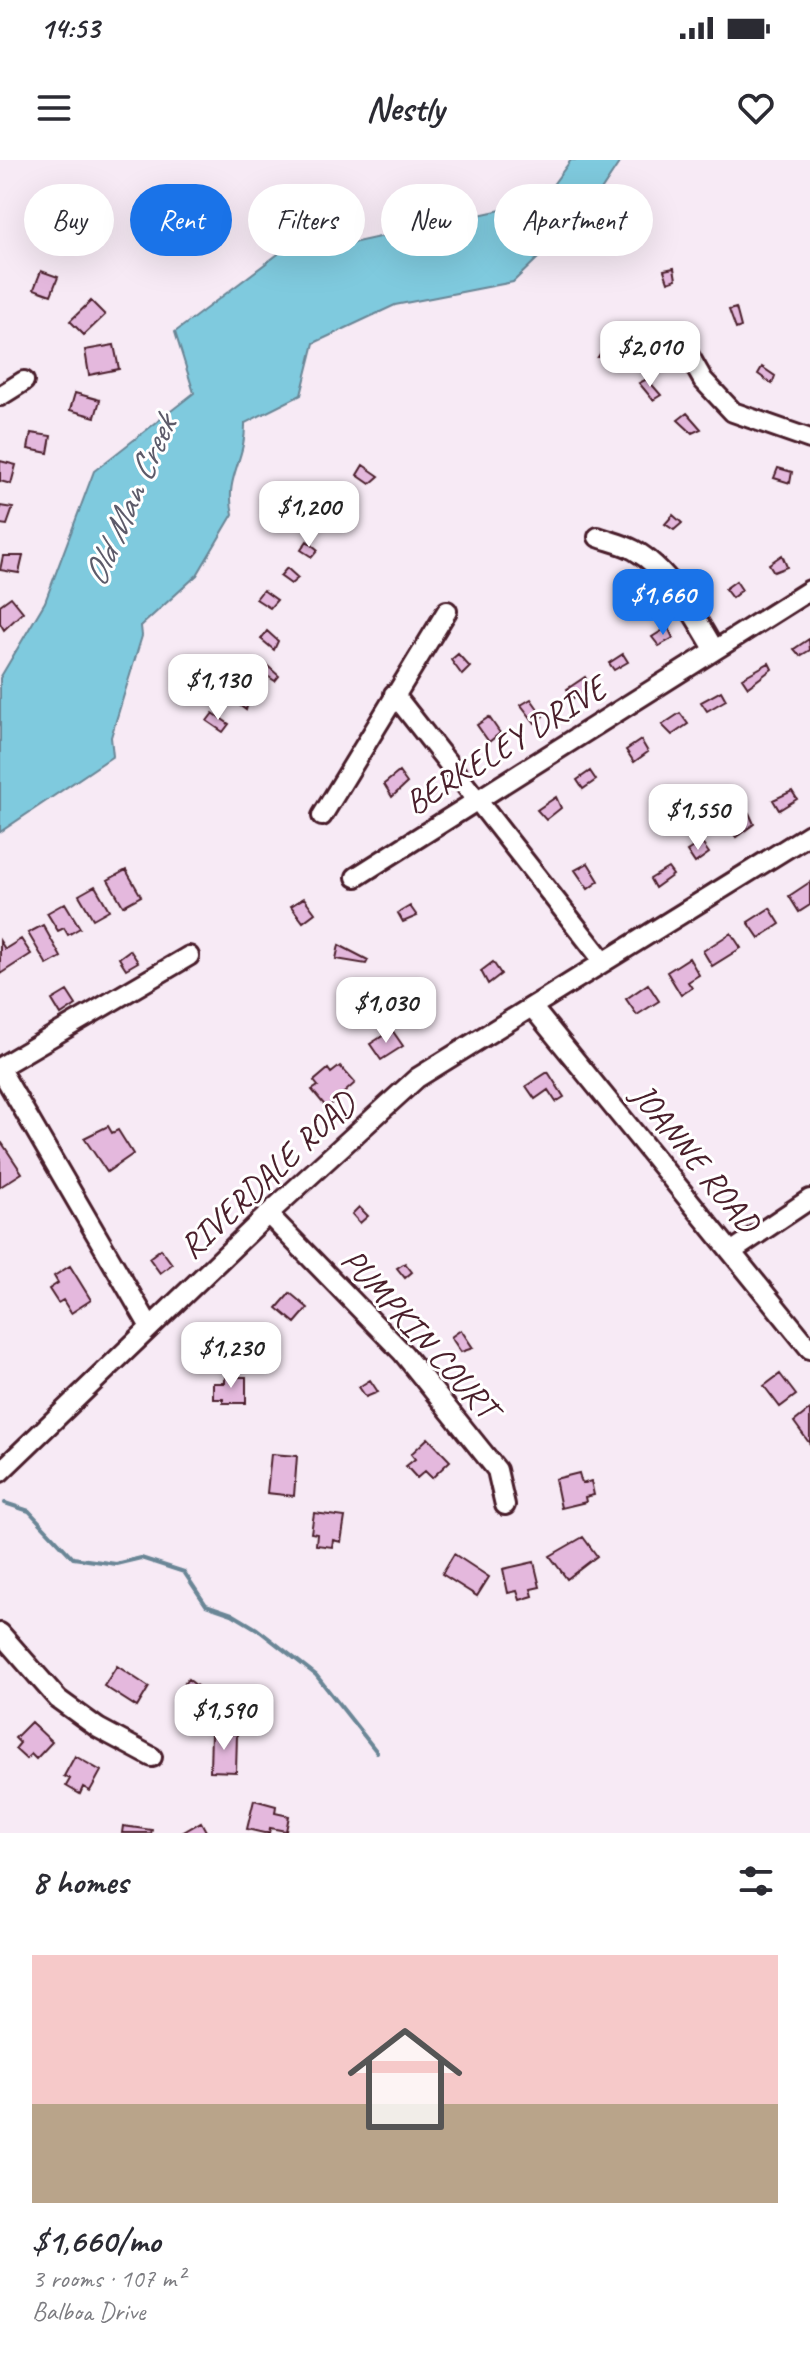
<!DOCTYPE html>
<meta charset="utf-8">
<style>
:root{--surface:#fff;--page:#f2f2f3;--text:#2b2b33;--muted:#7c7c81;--line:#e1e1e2;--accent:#1a73e8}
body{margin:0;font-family:Caveat,sans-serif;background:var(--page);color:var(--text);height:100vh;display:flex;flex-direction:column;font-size:30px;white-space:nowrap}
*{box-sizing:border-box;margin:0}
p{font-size:26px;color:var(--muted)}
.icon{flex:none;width:44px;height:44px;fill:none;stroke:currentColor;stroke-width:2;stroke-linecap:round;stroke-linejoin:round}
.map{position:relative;height:1673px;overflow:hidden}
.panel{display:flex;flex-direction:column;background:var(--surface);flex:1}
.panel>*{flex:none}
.top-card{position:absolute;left:24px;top:24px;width:762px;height:72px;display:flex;gap:16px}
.price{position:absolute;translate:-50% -68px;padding:0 18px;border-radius:16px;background:#fff;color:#222;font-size:26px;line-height:52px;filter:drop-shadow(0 2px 4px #0008)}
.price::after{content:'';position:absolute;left:50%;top:48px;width:24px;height:18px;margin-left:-12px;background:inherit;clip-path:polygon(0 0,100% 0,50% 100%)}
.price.on{background:var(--accent);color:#fff}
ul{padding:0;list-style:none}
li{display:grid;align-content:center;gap:16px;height:424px;padding:0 32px}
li+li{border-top:2px solid var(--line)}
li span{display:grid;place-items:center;height:248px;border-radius:0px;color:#555}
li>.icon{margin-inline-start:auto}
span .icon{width:144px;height:144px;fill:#fffc;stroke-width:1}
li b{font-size:34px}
h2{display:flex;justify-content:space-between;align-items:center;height:96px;padding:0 32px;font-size:34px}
.tag{padding:0 28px;border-radius:36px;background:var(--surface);box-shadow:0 8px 32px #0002;font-size:28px;line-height:72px}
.tag.on{background:var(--accent);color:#fff}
.status{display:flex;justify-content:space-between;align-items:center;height:56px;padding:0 40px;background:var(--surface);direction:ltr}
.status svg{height:22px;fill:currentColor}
header{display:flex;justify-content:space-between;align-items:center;height:104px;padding:0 32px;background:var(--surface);font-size:36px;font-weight:600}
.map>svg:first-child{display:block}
</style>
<div class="status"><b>14:53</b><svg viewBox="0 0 49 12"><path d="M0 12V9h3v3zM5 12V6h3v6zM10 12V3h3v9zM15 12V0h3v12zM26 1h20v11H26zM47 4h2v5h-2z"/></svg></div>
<header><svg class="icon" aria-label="menu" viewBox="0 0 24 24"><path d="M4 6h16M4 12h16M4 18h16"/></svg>Nestly<svg class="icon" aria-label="heart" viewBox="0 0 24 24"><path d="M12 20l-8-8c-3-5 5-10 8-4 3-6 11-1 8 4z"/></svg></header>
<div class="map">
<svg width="810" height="1673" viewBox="0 0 810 1673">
<rect width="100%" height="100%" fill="#f7eaf5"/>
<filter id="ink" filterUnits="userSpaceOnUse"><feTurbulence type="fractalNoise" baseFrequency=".0125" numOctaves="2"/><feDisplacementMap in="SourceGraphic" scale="16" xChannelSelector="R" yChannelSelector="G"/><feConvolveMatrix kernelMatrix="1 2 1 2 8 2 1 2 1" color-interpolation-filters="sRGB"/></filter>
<g filter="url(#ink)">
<!-- water -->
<path fill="#7fcade" stroke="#6a8696" stroke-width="2" d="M571 0H621L588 50 513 122 395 145 314 183 301 235 245 263C246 301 224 317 233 354L197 415 141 466 142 476 111 577 113 596 0 672V518L45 442 94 311 194 233 175 172 306 73 321 90 541 41Z"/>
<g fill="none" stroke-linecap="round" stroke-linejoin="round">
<!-- stream -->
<path stroke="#6a8696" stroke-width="4" d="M5 1343 29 1351 73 1398 116 1404 141 1398 184 1412 206 1445 232 1454 257 1469 316 1515 377 1592"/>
</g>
<!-- building -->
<path fill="#e4b8dd" stroke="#4a1f2b" stroke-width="2" d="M674 108 676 119 668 122 664 110Z
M41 111 58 117 51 135 34 129Z
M91 141 105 155 84 175 70 161Z
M736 148 741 167 736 169 729 150Z
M618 166 625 174 614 197H598Z
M114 185 119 209 89 215 85 190Z
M762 207 775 216 772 224 758 214Z
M647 219 661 235 653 240 639 223Z
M75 233 100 240 95 257 70 250Z
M687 253 701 269 692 273 678 260Z
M31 273 51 276 48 293 28 289Z
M0 301 16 305 11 324 0 321Z
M363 305 379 316 370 324 357 315Z
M778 308 792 312 790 323 774 318Z
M0 346 13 348 7 365 0 364Z
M332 348 343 353 334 365 324 359Z
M673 355 682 363 674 370 665 364Z
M307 381 318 390 312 397 301 390Z
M782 395 787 407 774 412 769 404Z
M3 396H23L19 413 0 410Z
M287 408 298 418 291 424 280 416Z
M736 421 742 430 732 438 725 429Z
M263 430 277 440 270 448 256 439Z
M11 437 23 452 4 470 0 463V445Z
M668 467 673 478 659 486 652 477Z
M267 471 278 481 274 490 261 479Z
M809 479 810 490 800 496 794 489Z
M458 494 470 507 462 515 451 500Z
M623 494 628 502 614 510 609 503Z
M261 500 279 516 275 521 255 508Z
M769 503 772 509 748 527 742 518Z
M585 517 592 529 573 538 567 529Z
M236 530 248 543 246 550 230 538Z
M721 531 726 540 707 551 701 542Z
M531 539 543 556 535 563 521 545Z
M213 553 229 564 223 572 207 561Z
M680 553 688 564 672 575 662 565Z
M489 557 500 573 489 582 477 565Z
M641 580 648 592 634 602 626 590Z
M590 611 596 620 583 629 577 620Z
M399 612 407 623 392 637 384 624Z
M792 631 797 639 779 650 773 640Z
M556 637 561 648 546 660 537 650Z
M749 653 754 664 736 677 728 666Z
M701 682 709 693 695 703 687 691Z
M588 703 599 721 588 729 575 710Z
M668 708 673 715 655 728 650 719Z
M126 710 141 736 123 746 108 720Z
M810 722V745L799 752 789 736Z
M95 726 109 750 93 759 79 735Z
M304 738 315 753 303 762 291 746Z
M65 743 80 768 68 775 64 768 58 771 47 753Z
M410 746 417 756 403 762 398 753Z
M770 748 780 764 759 778 748 762Z
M43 765 61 797 47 805 28 773Z
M731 773 741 788 712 806 703 791Z
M21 779 31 794 0 814V781L5 789Z
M339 785 368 800 366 804 336 799Z
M130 790 138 802 126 809 119 798Z
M689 798 699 815 688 822 692 828 681 835 667 812Z
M493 802 501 814 488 824 481 811Z
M648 824 659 841 637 855 626 839Z
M67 831 76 845 61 855 52 840Z
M392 870 403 886 381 900 370 884Z
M340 906 355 923 327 948 312 930 318 926 314 921 328 909 331 913Z
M548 912 564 937 556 942 548 930 535 939 526 926Z
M108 966 112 973 118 970 133 994 107 1012 84 978Z
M2 983 22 1013 0 1027V984Z
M359 1047 368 1056 360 1063 352 1054Z
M161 1089 172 1104 160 1113 149 1098Z
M405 1103 412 1112 405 1118 397 1108Z
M70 1106 91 1140 71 1153 63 1140 58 1143 49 1129 58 1123 54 1116Z
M290 1133 308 1148 295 1163 277 1148Z
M461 1170 473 1188 461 1192 451 1177Z
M780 1214 796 1235 780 1247 764 1226Z
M225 1217H246V1243H223V1239H213V1223H225Z
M370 1220 378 1232 366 1237 359 1227Z
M809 1250 810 1252V1284L794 1262Z
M428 1278 450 1301 432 1318 425 1311 417 1318 406 1306 415 1299 411 1294Z
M271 1294 297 1296 294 1336 267 1333Z
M579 1313 582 1324 591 1321 594 1335 585 1337 586 1342 561 1348 555 1319Z
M314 1353 345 1357 341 1382 333 1380 332 1387 316 1385 317 1374 311 1373Z
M583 1377 597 1396 567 1419 550 1396Z
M454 1394 489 1417 477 1436 442 1414Z
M534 1402 540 1427 531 1429 533 1436 520 1440 517 1431 508 1433 503 1409Z
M117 1506 149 1527 137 1547 104 1526Z
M188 1519 216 1541 202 1559 174 1537Z
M31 1562 52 1582 36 1599 31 1594 26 1599 15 1589 20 1583 15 1578Z
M211 1573 237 1574 236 1612 210 1611Z
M75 1596 101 1611 90 1631 83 1627 80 1634 66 1626 70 1619 64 1616Z
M254 1640 276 1646 275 1653 289 1656 286 1671 270 1668 269 1673H264L247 1669Z
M201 1662 207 1673H182Z
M123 1666 152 1670 151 1673H122Z"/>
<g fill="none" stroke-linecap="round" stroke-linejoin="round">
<!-- minor casing -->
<g stroke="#4a1f2b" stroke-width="24">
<path id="minor" d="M678 176 703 220 733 252 810 279
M0 236 24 221
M598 377C609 381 623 384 634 390 670 410 694 455 714 489
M394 534 604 802
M322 656 447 451
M356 717 810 430
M532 847 810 1189
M0 907 189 796
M0 909 150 1167
M268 1054 403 1193 497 1310 505 1345
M731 1092 810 1039
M0 1312 268 1054 417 918 810 674
M0 1473 58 1539 98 1568 152 1597"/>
</g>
<!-- minor -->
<use href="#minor" stroke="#fff" stroke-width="18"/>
</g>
</g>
<g text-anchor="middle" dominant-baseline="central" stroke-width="6" stroke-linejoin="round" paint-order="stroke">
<!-- street labels -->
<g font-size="34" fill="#4a1f2b" stroke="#fff">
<text transform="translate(505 585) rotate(-32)">BERKELEY DRIVE</text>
<text transform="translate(696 998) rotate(51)">JOANNE ROAD</text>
<text transform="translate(267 1015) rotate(-43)">RIVERDALE ROAD</text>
<text transform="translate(420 1173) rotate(48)">PUMPKIN COURT</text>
</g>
<!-- water labels -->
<g font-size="36" font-style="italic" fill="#5d5b6a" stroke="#fff">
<text transform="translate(129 341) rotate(-66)">Old Man Creek</text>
</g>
</g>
</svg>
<b class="price" style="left:650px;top:229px">$2,010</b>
<b class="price" style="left:309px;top:389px">$1,200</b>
<b class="price on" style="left:663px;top:477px">$1,660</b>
<b class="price" style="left:218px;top:562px">$1,130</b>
<b class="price" style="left:698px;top:692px">$1,550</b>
<b class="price" style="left:386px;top:885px">$1,030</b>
<b class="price" style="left:231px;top:1230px">$1,230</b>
<b class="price" style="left:224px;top:1592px">$1,590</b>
<div class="top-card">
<a class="tag">Buy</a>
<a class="tag on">Rent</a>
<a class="tag">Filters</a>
<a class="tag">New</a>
<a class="tag">Apartment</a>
</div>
</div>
<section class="panel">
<h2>8 homes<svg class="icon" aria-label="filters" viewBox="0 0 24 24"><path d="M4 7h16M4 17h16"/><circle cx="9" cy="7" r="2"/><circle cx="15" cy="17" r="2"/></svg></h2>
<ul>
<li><span style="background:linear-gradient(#f6c9c9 60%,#b9a48a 0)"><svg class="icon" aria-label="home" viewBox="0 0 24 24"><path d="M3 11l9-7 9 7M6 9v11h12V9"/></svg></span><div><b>$1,660/mo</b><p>3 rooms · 107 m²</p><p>Balboa Drive</p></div></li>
</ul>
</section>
